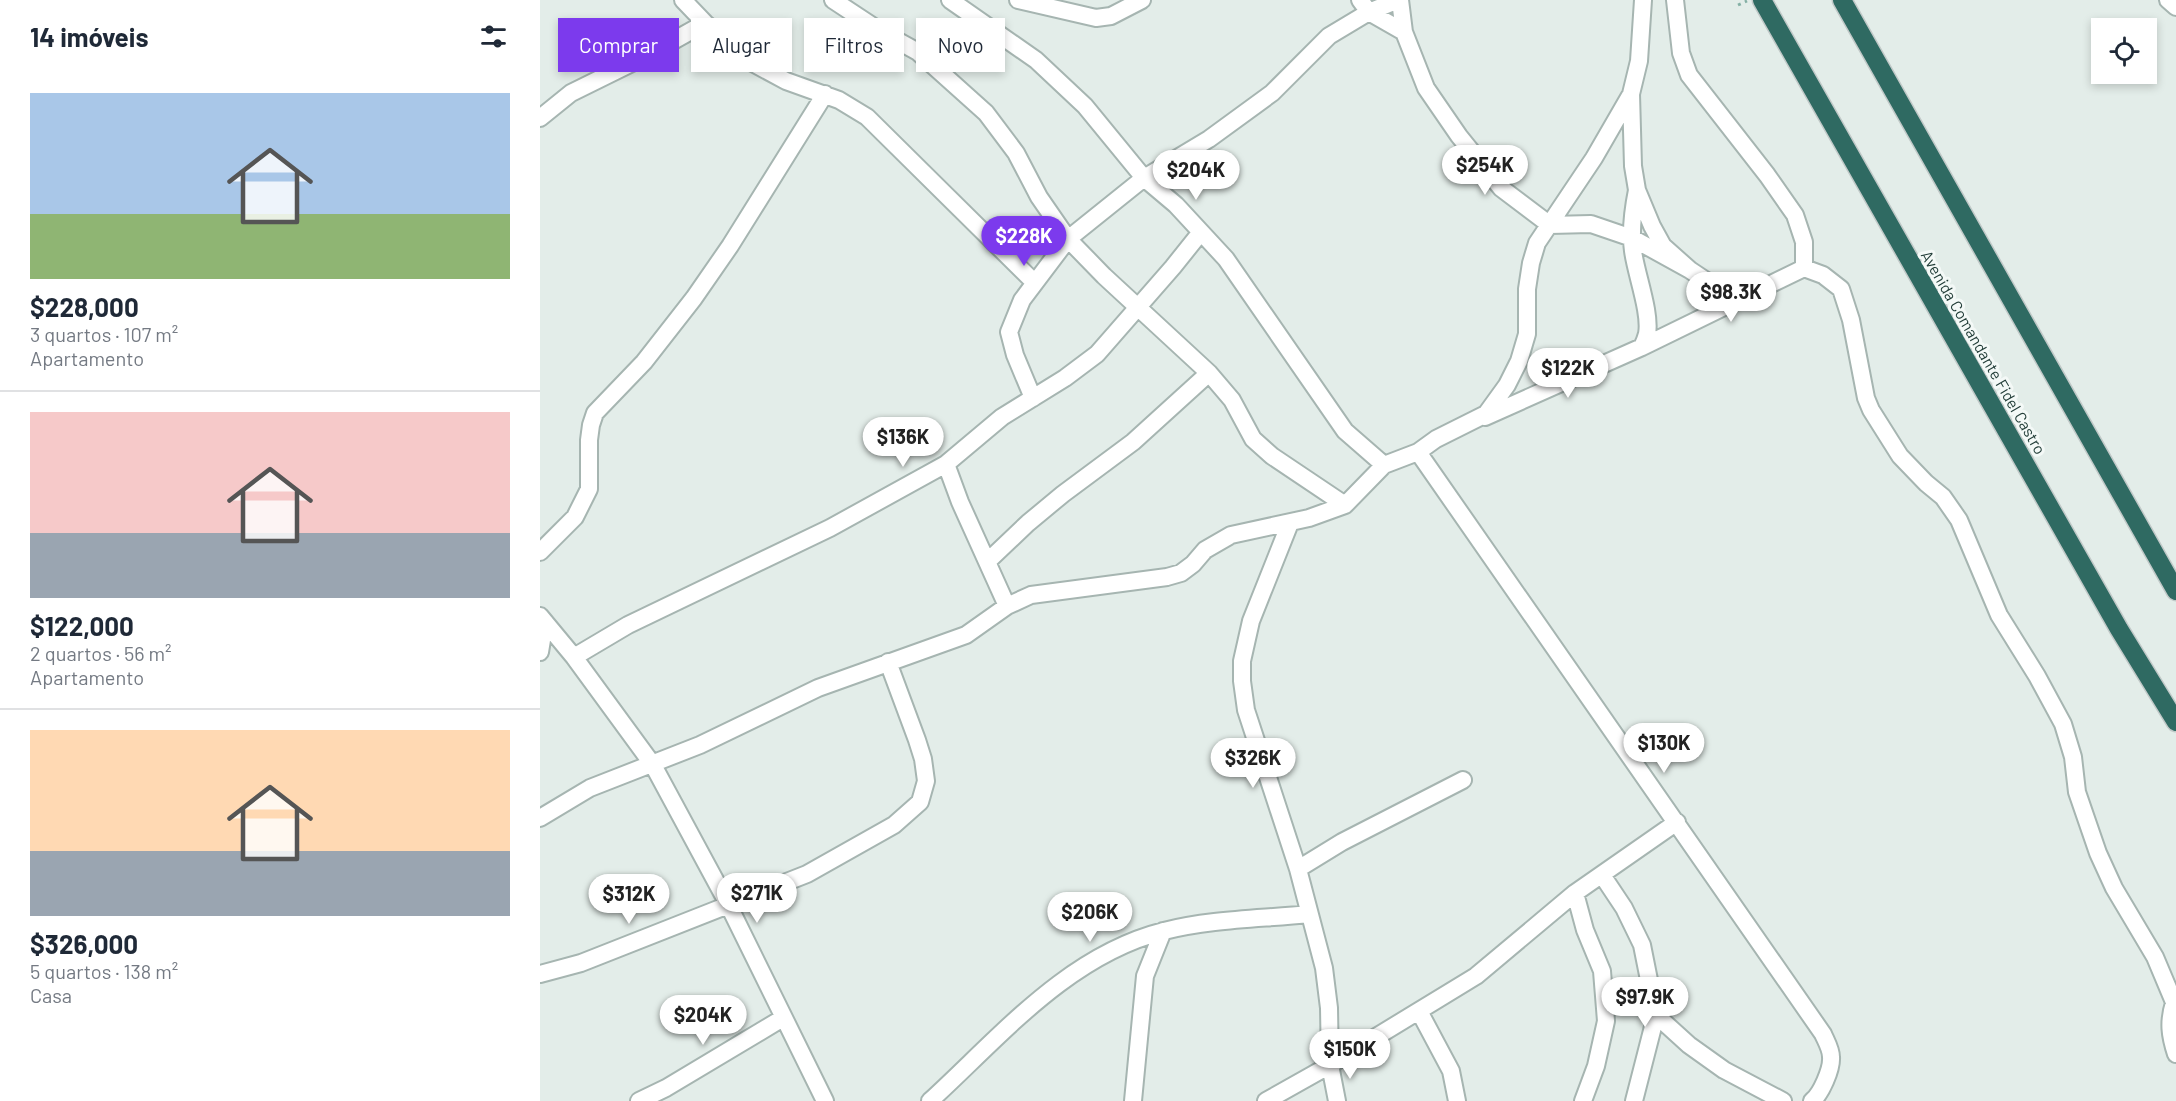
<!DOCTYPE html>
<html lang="pt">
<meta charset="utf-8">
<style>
:root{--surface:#fff;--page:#f2f2f3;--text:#1f2937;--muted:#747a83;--line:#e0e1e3;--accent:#7c3aed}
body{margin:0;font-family:Barlow,sans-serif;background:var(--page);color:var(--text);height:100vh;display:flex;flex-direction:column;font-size:22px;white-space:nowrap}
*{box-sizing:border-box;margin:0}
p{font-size:20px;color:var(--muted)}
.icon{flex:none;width:33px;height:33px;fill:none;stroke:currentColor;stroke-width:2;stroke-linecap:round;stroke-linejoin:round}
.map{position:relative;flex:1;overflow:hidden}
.sheet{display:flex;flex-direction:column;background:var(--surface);width:540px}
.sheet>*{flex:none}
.guide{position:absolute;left:18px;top:18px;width:570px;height:54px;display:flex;gap:12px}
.fabs{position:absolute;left:1551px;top:18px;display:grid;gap:12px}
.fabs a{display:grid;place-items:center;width:66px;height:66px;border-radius:0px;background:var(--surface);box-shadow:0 3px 9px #0003;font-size:30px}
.price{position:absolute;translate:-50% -51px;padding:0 14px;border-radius:21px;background:#fff;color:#222;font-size:20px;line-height:39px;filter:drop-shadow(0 2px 3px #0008)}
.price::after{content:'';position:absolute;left:50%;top:36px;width:18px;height:14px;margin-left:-9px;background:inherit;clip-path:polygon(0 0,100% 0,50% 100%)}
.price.current{background:var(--accent);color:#fff}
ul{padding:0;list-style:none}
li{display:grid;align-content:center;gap:12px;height:318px;padding:0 30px}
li+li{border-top:2px solid var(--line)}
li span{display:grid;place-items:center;height:186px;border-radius:0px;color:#555}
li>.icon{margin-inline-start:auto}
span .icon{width:108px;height:108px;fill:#fffc;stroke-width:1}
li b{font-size:26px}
h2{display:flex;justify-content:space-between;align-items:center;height:72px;padding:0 30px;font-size:26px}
.chip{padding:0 21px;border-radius:0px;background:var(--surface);box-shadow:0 3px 9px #0003;font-size:21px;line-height:54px}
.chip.current{background:var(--accent);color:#fff}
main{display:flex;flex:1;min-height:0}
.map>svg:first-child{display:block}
</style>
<main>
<section class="sheet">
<h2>14 imóveis<svg class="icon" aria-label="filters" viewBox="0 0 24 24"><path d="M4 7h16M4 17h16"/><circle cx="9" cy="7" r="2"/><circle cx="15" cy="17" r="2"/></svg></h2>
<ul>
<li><span style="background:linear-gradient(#a9c7e8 65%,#8fb573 0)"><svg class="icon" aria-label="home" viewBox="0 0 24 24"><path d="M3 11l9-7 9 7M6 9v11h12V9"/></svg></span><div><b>$228,000</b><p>3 quartos · 107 m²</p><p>Apartamento</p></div></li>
<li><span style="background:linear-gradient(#f6c9c9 65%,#9aa5b1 0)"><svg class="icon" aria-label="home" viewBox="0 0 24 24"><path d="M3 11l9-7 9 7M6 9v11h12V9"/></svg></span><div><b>$122,000</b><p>2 quartos · 56 m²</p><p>Apartamento</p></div></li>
<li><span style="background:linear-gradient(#ffd9b3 65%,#9aa5b1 0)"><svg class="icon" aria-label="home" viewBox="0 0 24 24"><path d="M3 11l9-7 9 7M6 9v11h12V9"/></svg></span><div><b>$326,000</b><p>5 quartos · 138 m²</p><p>Casa</p></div></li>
</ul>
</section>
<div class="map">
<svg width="1636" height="1101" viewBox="0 0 1636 1101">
<rect width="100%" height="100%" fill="#e3ede9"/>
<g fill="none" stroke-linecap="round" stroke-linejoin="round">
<!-- minor casing -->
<g stroke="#a6b5b1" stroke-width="20">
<path id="minor" d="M143 0 165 23 209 61 246 81 299 100 327 117 495 283
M293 0 340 31 378 52 446 113 476 153 499 197 528 239 564 276 669 373 692 400 713 439 732 456 805 505
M410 0 496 60 545 106 604 178 636 205 686 259 805 431 844 465
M478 0 556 18 571 16 602 0
M820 0 829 12 864 32
M860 0 864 32 886 88 919 136 961 188 1010 225 1051 224 1092 238 1150 270
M1135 0 1141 53 1149 75 1227 175 1255 215 1264 242V268
M1628 0 1636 7
M1091 94 1093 166 1097 190 1112 226 1123 246 1150 270 1171 284 1187 306
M0 118 31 93 108 55 165 23
M1102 347 1264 268 1283 275 1301 289 1311 320 1326 398 1331 410 1360 456 1386 483 1403 497 1419 520 1459 615 1497 676 1523 724 1533 757 1537 792 1558 853 1574 888 1615 957 1636 1007
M493 398 475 355 469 332 482 300 528 239 604 178 669 139 732 93 789 36 829 12 858 0
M945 417 1102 347C1104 343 1106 338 1107 334 1111 313 1096 274 1093 251 1090 230 1093 210 1097 190
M878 452 1283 1034C1286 1041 1291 1049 1291 1057 1292 1069 1281 1094 1272 1101
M406 464 420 502 467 606
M750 523 711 621 702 661V681L706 710 758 869 784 968 789 1008 790 1065 797 1101
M0 552 35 517 49 489V440L51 425 55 413 104 362 154 298 190 246 285 94
M448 561 488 523 523 494 593 442 669 373
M0 616 34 657 113 765 188 904 285 1101
M0 652 5 622
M34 657 88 625 290 528 406 464 462 417 525 378 557 354 633 267 661 232
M0 818 50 788 160 745 278 688 426 635 467 606 491 595 627 577 641 573 653 564 665 550 691 535 769 518 805 505 844 465 878 452 896 439 946 414 967 385 979 361 987 334V289L991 263 997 243 1054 158 1091 94 1099 61 1103 0
M758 869 802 842 923 780
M1062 875 1084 908 1102 945 1116 1015 1149 1045 1184 1070 1243 1101
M1035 893 1045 930 1062 971 1066 1021 1056 1066 1043 1101
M0 974 41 963 267 874 354 825 380 802 386 781 383 759 377 740 348 662
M1634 1003C1628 1022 1630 1036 1636 1054
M879 1011 911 1071 917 1101
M99 1101 126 1088 243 1018
M390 1101C460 1037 528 955 624 931 671 919 721 919 769 914
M593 1101 605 976 623 931
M726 1101 790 1065 936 976 1035 893 1137 822
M1094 1101 1116 1015"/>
</g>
<!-- highway casing -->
<g stroke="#c1c9c8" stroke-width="21">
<path id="highway" d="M1222 0 1579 629 1636 722
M1302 0 1636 591"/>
</g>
<!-- path -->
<path stroke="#84b0a5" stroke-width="3" stroke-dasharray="3 4.5" stroke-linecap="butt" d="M1198 5 1207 1"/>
<!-- minor -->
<use href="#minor" stroke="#fff" stroke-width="16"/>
<!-- highway -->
<use href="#highway" stroke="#2f6a62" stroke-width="18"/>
</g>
<g text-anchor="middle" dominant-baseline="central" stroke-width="6" stroke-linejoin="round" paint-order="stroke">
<!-- street labels -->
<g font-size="16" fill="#233e39" stroke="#f4f9f7">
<text transform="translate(1444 352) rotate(60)">Avenida Comandante Fidel Castro</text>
</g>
</g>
</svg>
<div class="fabs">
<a><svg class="icon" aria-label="locate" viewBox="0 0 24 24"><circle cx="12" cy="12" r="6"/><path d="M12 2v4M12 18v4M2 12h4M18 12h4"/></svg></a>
</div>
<b class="price" style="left:945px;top:196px">$254K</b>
<b class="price" style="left:656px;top:201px">$204K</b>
<b class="price current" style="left:484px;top:267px">$228K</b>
<b class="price" style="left:1191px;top:323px">$98.3K</b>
<b class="price" style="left:1028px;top:399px">$122K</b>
<b class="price" style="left:363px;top:468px">$136K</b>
<b class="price" style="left:1124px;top:774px">$130K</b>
<b class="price" style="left:713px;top:789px">$326K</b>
<b class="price" style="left:217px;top:924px">$271K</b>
<b class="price" style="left:89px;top:925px">$312K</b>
<b class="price" style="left:550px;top:943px">$206K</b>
<b class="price" style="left:1105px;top:1028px">$97.9K</b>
<b class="price" style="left:163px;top:1046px">$204K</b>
<b class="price" style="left:810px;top:1080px">$150K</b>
<div class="guide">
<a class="chip current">Comprar</a>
<a class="chip">Alugar</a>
<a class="chip">Filtros</a>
<a class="chip">Novo</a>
</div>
</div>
</main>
